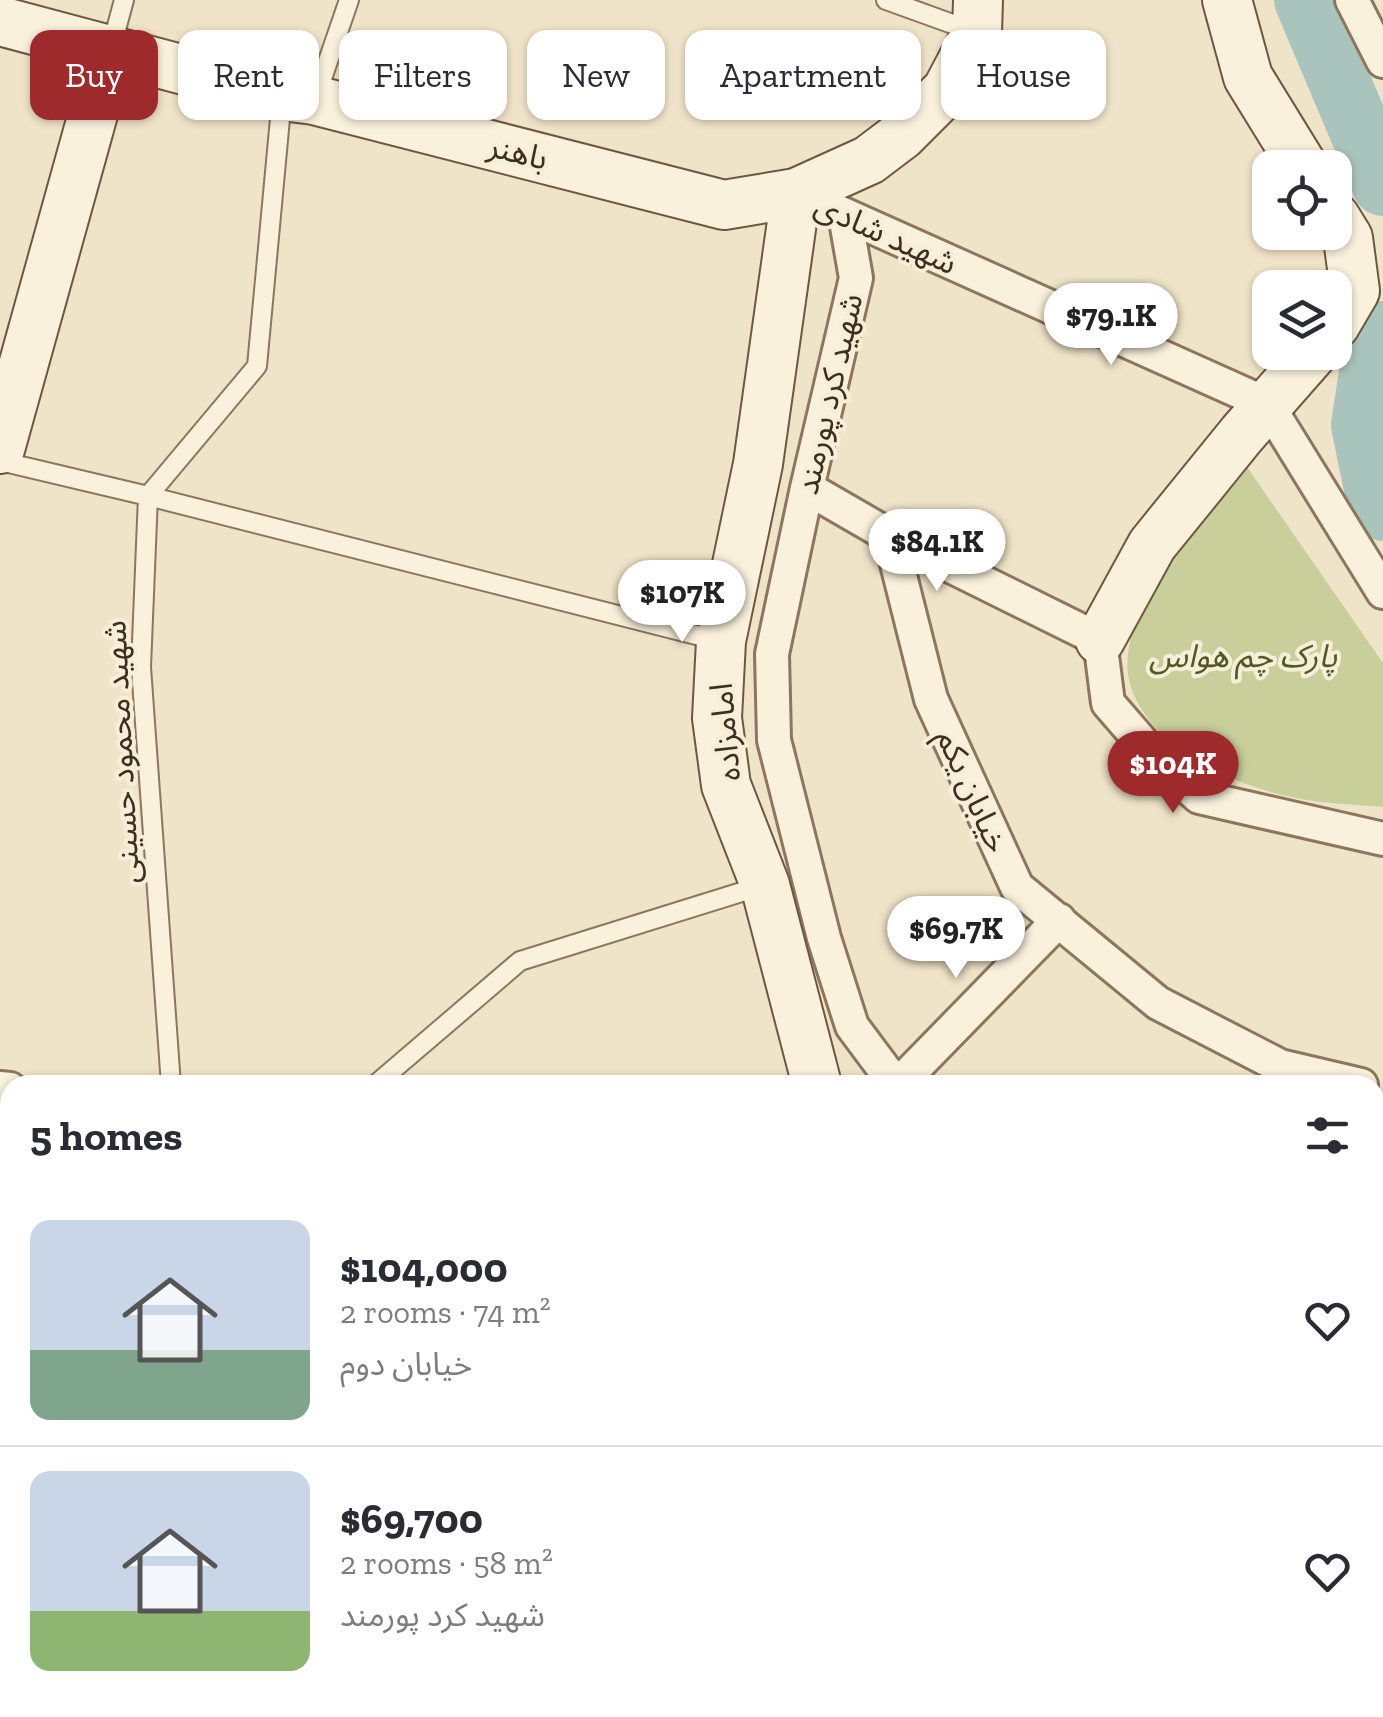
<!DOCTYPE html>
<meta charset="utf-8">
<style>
:root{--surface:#fff;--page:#f2f2f3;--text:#2b2b33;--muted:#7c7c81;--line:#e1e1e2;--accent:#9e2a2b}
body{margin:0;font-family:"Zilla Slab","Noto Sans Arabic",serif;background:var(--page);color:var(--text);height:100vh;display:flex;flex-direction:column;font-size:38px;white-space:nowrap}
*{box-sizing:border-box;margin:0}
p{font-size:32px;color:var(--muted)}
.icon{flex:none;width:55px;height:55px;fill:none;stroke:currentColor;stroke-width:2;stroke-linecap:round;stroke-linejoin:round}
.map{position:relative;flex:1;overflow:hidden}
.side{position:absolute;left:0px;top:1075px;width:1385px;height:642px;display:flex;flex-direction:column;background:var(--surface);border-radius:30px 30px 0 0;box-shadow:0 2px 8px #0004}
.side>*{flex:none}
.top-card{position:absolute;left:30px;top:30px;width:1325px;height:90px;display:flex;gap:20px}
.buttons{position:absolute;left:1252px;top:150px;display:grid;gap:20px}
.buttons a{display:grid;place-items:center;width:100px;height:100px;border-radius:20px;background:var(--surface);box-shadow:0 2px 8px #0004;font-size:50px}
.price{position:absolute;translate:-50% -85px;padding:0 22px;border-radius:35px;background:#fff;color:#222;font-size:32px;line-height:65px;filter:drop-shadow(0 2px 5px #0008)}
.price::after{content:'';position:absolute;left:50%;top:60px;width:30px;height:22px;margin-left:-15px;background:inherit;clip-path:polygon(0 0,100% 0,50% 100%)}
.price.on{background:var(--accent);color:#fff}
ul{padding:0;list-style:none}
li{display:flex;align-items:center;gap:30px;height:250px;padding:0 30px}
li+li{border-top:2px solid var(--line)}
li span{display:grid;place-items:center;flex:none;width:280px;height:200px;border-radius:20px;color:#555}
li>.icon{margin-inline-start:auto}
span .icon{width:120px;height:120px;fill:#fffc;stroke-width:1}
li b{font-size:42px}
h2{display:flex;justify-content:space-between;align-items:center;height:120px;padding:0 30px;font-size:42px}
.chip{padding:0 35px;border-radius:20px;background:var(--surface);box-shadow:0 2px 8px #0004;font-size:35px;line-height:90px}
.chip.on{background:var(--accent);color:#fff}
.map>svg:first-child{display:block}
</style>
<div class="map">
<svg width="1383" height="1717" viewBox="0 0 1383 1717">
<rect width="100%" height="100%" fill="#f0e4c8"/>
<!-- green -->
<path fill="#c9cf9b" d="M1247 467 1383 663V807C1353 804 1321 804 1291 797 1232 785 1138 742 1128 674 1124 648 1140 602 1153 579 1176 539 1216 501 1247 467Z"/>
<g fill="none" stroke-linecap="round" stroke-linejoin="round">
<!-- river -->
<path stroke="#a9c4bc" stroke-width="62" d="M1305 0 1383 185
M1383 332 1373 353 1362 425 1378 503 1383 510"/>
</g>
<!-- building -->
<path fill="#cf9f7d" d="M1040 1708H1189L1192 1717H1043Z"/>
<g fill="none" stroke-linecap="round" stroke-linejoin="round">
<!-- lane casing -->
<g stroke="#8d765c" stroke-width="22">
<path id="lane" d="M886 0 972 31
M111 48 124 0
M315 99 349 0
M0 461 148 496 720 641
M171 1085 141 667 148 496 257 366 282 97
M375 1085 520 961 764 885
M307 1717 308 1708
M573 1717 575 1708"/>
</g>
<!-- street casing -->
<g stroke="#8d765c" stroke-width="38">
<path id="street" d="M1352 0 1383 61
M832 209 1267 404 1383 592
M845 215 856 278 807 488 772 654 774 740 824 938 852 1026 896 1085
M807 488 890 536 1100 640 1108 703 1153 755 1199 797 1383 839
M890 536 931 699 1017 887 1158 1003 1280 1066 1361 1085
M898 1085 1059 920
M0 1088 10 1089
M0 1462 10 1464
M845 1717 851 1708"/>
</g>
<!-- secondary casing -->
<g stroke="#6f573f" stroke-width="52">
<path id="secondary" d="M1227 0 1248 77 1304 168
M0 21 282 96 314 100 724 205 796 193 869 160 902 135 947 90 977 33 978 0
M796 193 758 464 721 641 717 718 726 785 765 885 817 1085
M1335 217 1348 238 1355 291 1335 325
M0 449 111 49
M1100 640 1152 545 1242 434 1314 352
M958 1708 961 1717
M1013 1708 1016 1717"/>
</g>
<!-- lane -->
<use href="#lane" stroke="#faf1dc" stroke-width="18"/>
<!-- street -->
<use href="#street" stroke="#faf1dc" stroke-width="32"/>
<!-- secondary -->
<use href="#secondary" stroke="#faf1dc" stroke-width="48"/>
</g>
<g text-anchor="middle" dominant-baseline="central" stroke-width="8" stroke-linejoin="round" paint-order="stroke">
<!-- street labels -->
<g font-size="32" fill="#3d2e20" stroke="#f7eed8">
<text transform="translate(518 152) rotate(14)">باهنر</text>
<text transform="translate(886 234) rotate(24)">شهید شادی</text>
<text transform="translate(829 394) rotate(-77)">شهید کرد پورمند</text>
<text transform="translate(725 732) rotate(-95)">امامزاده</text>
<text transform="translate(121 752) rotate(-93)">شهید محمود حسینی</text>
<text transform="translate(973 791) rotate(66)">خیابان یکم</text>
</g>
<!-- park labels -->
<g font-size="32" font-style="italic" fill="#4d5a26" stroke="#f7eed8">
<text x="1243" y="656">پارک چم هواس</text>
</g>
</g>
</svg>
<div class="buttons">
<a><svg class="icon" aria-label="locate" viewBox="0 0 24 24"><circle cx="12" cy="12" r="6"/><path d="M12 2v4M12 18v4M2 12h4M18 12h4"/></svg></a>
<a><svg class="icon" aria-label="layers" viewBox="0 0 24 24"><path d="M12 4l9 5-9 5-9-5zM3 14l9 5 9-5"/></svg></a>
</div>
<b class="price" style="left:1111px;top:368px">$79.1K</b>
<b class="price" style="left:937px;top:594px">$84.1K</b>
<b class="price" style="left:682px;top:645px">$107K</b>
<b class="price on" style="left:1173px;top:816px">$104K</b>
<b class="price" style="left:956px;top:981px">$69.7K</b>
<div class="top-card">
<a class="chip on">Buy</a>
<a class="chip">Rent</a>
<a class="chip">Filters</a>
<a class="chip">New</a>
<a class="chip">Apartment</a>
<a class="chip">House</a>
</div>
<section class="side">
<h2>5 homes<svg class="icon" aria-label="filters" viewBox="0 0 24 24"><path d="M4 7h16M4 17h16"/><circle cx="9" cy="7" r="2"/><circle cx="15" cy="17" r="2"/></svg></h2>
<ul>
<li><span style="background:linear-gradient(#c9d6e8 65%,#7fa58c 0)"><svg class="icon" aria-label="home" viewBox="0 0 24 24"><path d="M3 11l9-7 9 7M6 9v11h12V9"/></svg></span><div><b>$104,000</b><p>2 rooms · 74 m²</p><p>خیابان دوم</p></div><svg class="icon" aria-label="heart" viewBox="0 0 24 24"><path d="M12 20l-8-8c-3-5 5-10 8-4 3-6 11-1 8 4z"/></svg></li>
<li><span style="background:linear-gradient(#c9d6e8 70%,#8fb573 0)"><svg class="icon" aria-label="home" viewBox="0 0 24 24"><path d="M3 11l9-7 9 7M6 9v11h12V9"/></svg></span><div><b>$69,700</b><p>2 rooms · 58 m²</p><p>شهید کرد پورمند</p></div><svg class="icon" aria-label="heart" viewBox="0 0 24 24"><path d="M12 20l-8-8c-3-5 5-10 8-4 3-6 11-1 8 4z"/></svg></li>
</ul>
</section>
</div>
